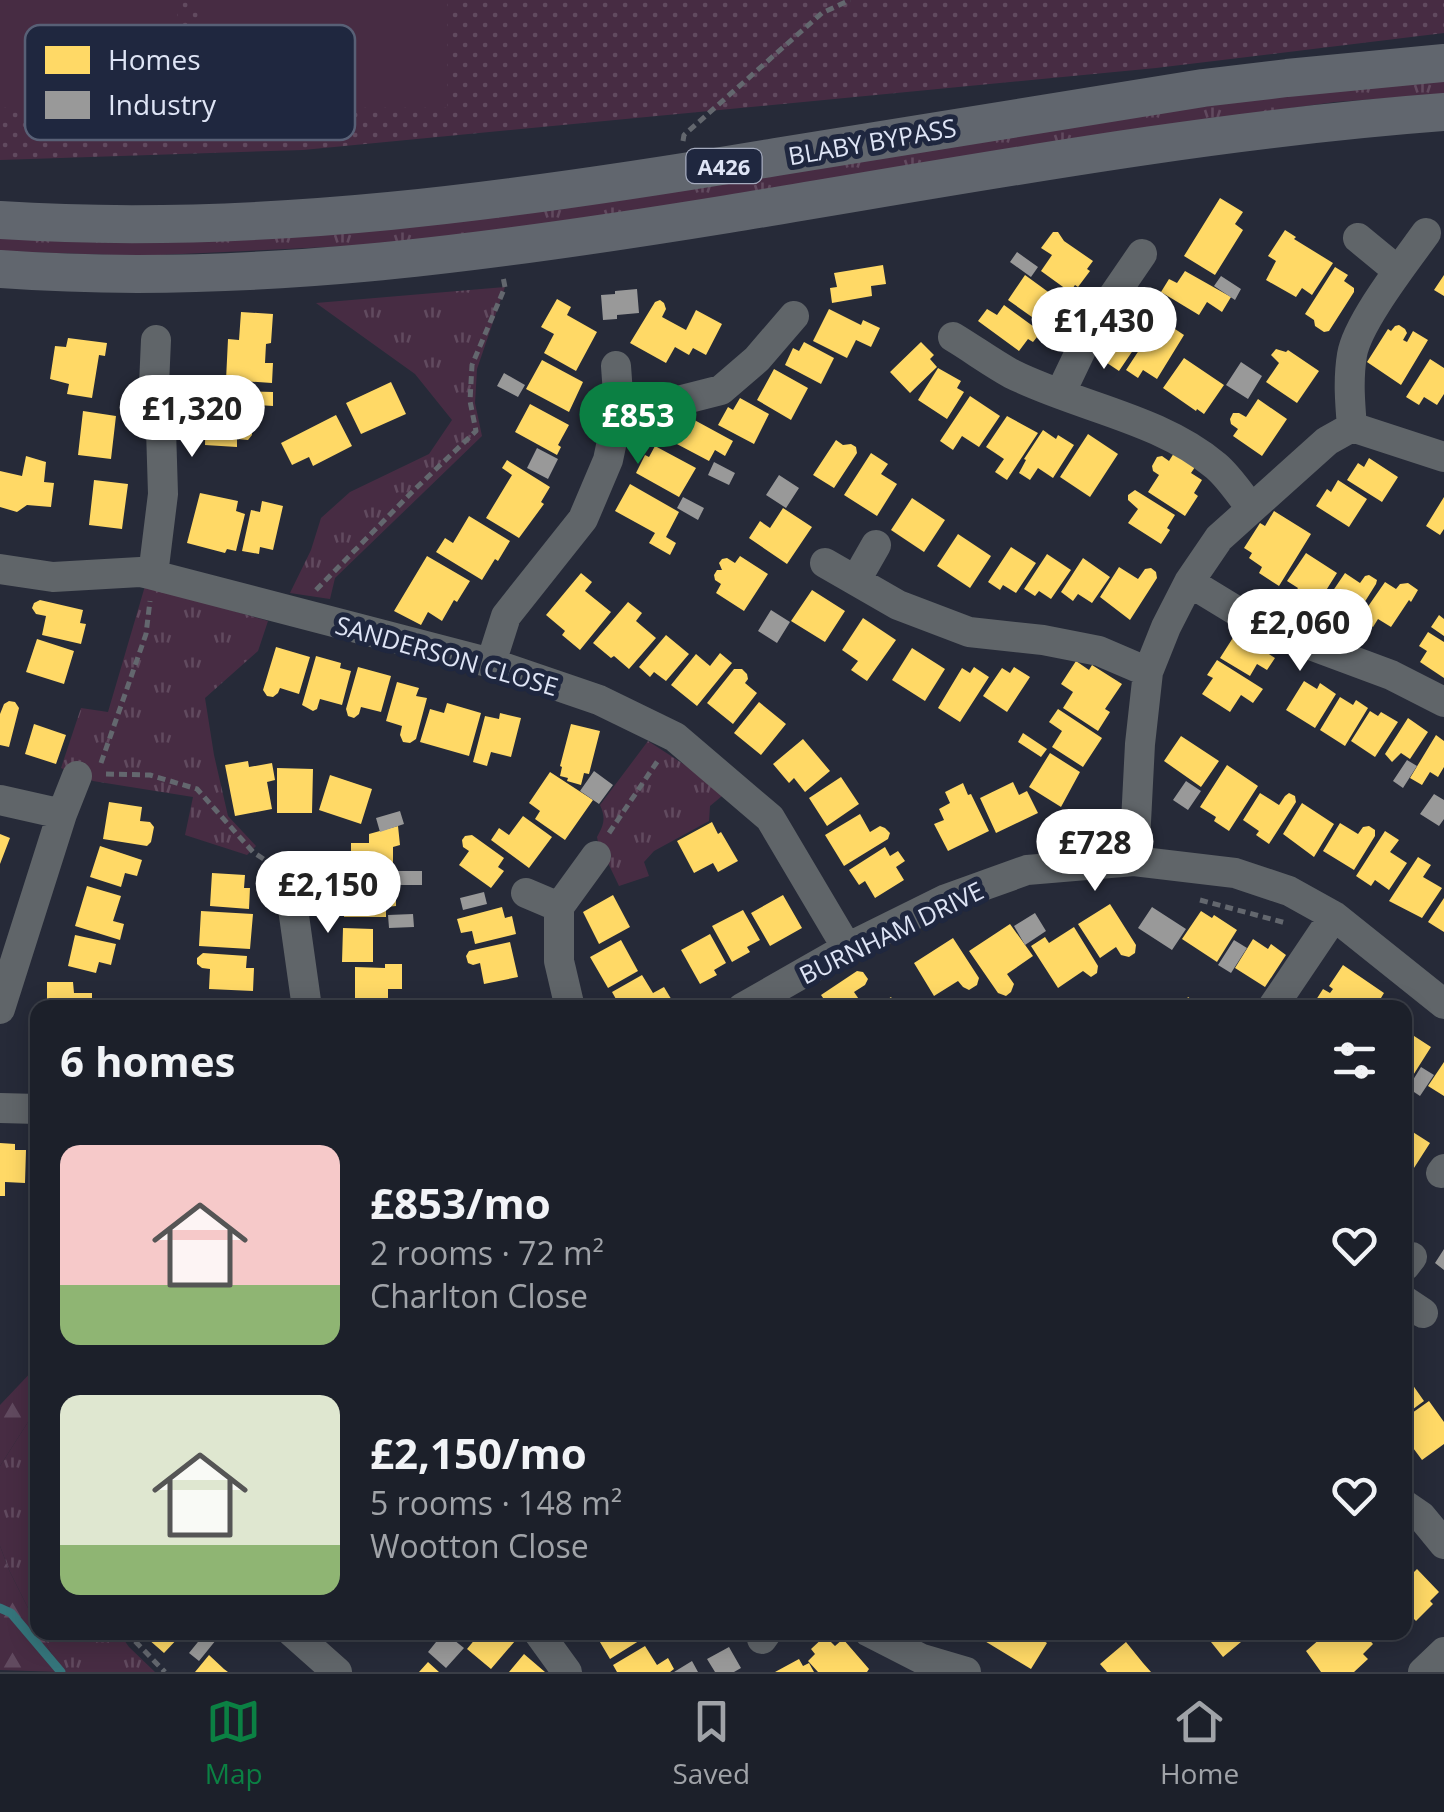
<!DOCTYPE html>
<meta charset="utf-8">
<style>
:root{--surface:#1c202a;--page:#292d36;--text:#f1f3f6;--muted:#a0a3a8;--line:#3a3e47;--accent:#0b8043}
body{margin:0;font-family:"Open Sans",sans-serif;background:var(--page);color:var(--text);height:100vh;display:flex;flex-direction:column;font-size:38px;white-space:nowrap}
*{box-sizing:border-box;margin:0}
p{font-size:32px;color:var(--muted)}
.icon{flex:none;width:55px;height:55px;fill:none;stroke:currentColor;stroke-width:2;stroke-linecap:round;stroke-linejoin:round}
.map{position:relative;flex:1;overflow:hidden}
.details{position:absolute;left:30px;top:1000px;width:1382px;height:640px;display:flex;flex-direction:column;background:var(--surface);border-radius:20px;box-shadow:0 5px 25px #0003,0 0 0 2px var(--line)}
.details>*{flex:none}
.price{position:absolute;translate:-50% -85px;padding:0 22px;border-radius:35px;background:#fff;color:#222;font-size:32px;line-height:65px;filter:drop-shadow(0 2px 5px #0008)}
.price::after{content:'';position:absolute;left:50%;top:60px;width:30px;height:22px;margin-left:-15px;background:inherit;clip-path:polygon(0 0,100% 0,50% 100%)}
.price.on{background:var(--accent);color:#fff}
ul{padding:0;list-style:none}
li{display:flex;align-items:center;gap:30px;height:250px;padding:0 30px}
li span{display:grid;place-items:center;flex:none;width:280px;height:200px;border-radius:20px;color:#555}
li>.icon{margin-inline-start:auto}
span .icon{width:120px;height:120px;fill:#fffc;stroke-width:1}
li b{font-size:42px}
h2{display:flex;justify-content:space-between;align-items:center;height:120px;padding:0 30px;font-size:42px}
.menu{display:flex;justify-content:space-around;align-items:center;height:140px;border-top:2px solid var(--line);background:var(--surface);font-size:28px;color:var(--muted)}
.menu a{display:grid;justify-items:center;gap:5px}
.menu .on{color:var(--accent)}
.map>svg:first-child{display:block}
</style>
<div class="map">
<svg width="1444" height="1672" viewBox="0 0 1444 1672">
<defs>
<pattern id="grass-tufts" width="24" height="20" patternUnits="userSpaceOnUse" patternTransform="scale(2.5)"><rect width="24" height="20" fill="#472c43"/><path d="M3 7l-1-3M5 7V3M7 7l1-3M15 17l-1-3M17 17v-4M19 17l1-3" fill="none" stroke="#614a5f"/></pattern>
<pattern id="forest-firs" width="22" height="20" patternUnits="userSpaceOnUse" patternTransform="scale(2.5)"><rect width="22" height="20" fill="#472c43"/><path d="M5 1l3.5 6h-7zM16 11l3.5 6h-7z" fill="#614a5f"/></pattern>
<pattern id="park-dots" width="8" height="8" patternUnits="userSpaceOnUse" patternTransform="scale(2.5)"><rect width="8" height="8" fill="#472c43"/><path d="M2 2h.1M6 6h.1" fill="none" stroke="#614a5f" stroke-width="1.8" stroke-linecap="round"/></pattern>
</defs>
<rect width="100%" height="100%" fill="#262a38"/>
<!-- grass -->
<path fill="url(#grass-tufts)" d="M1444 79V94L1335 102 1116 132 630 214 369 245 139 256 0 251V237Z
M505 287 477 369 475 403 482 436 335 578 330 599 290 593 311 550 321 518 350 492 429 454 452 420 415 374 316 303Z
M145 586 268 621 258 651 205 698 214 755 228 816 256 846 247 855 185 835 193 797 93 781 61 768 81 708 108 712Z
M648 741 705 778 722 796 710 806 709 821 654 851 644 862 649 876 619 886 598 842 597 837C604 825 606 818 600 805Z
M37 1408V1626L9 1570 0 1546V1466Z
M41 1633H119L129 1647 155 1672H61Z"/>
<!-- forest -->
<path fill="url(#forest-firs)" d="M37 1366V1408L0 1466V1405Z
M0 1546 9 1570 37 1626 38 1632 41 1633 61 1672 0 1670Z"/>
<!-- park -->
<path fill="url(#park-dots)" d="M0 0H1444V33L1156 68 303 150 0 160Z"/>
<!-- garden -->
<path fill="#472c43" d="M0 0H177V107H0Z
M198 0H447V107H198Z"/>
<!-- homes -->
<path fill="#ffd966" d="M1220 198 1243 212 1235 224 1243 230 1215 275 1184 256Z
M1285 230 1296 237 1294 239 1333 263 1312 295 1302 288 1296 297 1266 280 1276 261 1268 256Z
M1053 232H1058L1064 241 1093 261 1087 269 1090 271 1078 287 1075 285 1070 292 1041 271 1052 255 1041 248Z
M883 265 886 284 871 286 872 296 832 303 830 288 837 287 834 273Z
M1335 267 1348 275 1344 281 1354 288V292L1329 331 1324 332 1315 326 1314 320 1305 314Z
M1185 271 1231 297 1222 312 1207 302 1199 315 1161 292 1169 279 1177 283Z
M1025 275 1062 302 1053 315 1048 311 1039 322 1008 300Z
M1444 275V296L1434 290Z
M557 299 571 307 567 315 597 332 576 371 544 353 554 334 541 327Z
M660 300 664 303 666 309 662 317 686 330 696 310 722 324 706 355 693 348 689 355 675 347 666 363 630 343 655 302Z
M1004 305 1041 332 1033 342 1028 339 1019 351 978 321 987 309 997 315Z
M829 309 861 325 863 320 880 328 871 347 856 340 847 358 813 341Z
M241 312 273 314 271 343 266 344 265 363H273L272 383 226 380 228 339 239 340Z
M1120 318 1144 334 1119 371 1107 363 1113 354 1101 346Z
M1399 325 1405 329 1407 333 1403 340 1407 342 1413 331 1428 340 1401 385 1367 362 1388 329 1391 331 1395 326Z
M1172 327 1184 335 1157 379 1143 370 1138 378 1126 370 1151 332 1164 340Z
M68 338 107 343 105 356 99 355 92 398 67 394 69 384 50 379 55 346 66 347Z
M804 342 834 358 821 384 785 365 793 348 799 351Z
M921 342 934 355 930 359 937 367 910 393 890 372Z
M1276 349 1286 352 1288 350 1319 371 1297 403 1266 382 1279 363 1271 355Z
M1184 358 1224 385 1204 414 1197 409 1196 411 1163 388Z
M1430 359 1444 368V394L1437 405 1424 397 1419 405 1406 397Z
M542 360 583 382 569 412 526 389Z
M938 368 961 381 957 388 964 392 947 419 918 400Z
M774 369 808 388 791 420 757 400Z
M391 382 406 414 361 434 346 403Z
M209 390 273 392V406L240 404V411L253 412V426H249L252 430V435L248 440 237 439V447L205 445 206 401 209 402Z
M970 396 1000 416 979 447 962 436 953 450 940 441Z
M740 398 769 414 754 444 718 425 728 407 733 410Z
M1258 399 1287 419 1262 456 1233 436 1238 429 1231 424 1230 419 1233 413H1239L1246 417Z
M530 404 569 425 558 445 561 447 557 455 515 432Z
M83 411 116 416 111 459 78 455Z
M336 415 352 446 313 466 309 457 292 465 281 443Z
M687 416 733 441 725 456 715 450 709 461 673 442Z
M1007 416 1038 433 1007 480 995 472 1004 459 986 447Z
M1043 430 1056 439 1058 435 1074 445 1053 478 1038 468 1030 480 1019 473 1026 460 1024 459Z
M1088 434 1118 454 1090 497 1060 477Z
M836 440 843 445 851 444 856 447 857 453 834 488 813 475Z
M655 446 696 468 679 497 636 473 645 455 649 457Z
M871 453 888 464 881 474 897 484 877 516 844 495Z
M1174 453 1195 467 1191 473 1202 480 1194 493 1198 496 1185 516 1148 492 1159 475 1153 471 1152 466 1157 457 1162 456 1169 461Z
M26 456 46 462 44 482 54 483 51 507 27 505 17 512 0 507V471L22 476Z
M1369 458 1398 477 1382 502 1347 480 1358 463 1364 467Z
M507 460 550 487 541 502 544 504 519 538 486 518 512 475 502 468Z
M94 480 128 484 122 529 89 525Z
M1338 480 1367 499 1349 527 1316 506 1327 489 1331 492Z
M630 484 679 512 666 537 676 543 670 555 649 543 655 533 615 511Z
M1135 490 1175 515 1167 528 1170 530 1161 544 1128 523 1138 509 1128 500V495Z
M200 493 238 501 236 511 245 514 236 551 227 549 225 553 187 543Z
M1444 497V529L1440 535 1426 526Z
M912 498 945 520 924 552 891 530Z
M262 501 283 506 273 550 260 547 259 554 242 551 251 510 260 512Z
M783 508 812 527 787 564 749 538 760 521 770 528Z
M1274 511 1311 534 1279 586 1259 573 1262 567 1249 558 1252 553 1244 548 1260 523 1265 526Z
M469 516 510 541 498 561 495 559 482 580 436 552 445 538 453 543Z
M958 534 991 556 970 588 937 566Z
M1011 547 1036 563 1016 593 1003 585 1000 590 988 582Z
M1306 553 1337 573 1315 608 1294 594 1298 588 1287 581Z
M1047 554 1071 570 1051 599 1039 591 1035 596 1024 589Z
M427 556 470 581 457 602 454 600 442 621 428 612 421 625 394 611Z
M740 556 768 574 744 611 716 593 721 584 715 580 714 575 717 570H722L719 563 722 559 727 558 735 563Z
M1083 558 1110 577 1092 603 1078 594 1073 601 1061 592Z
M1119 567 1138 579 1145 569 1151 568 1156 572 1157 578 1130 620 1100 597Z
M581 573 592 582 585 591 611 612 580 650 562 635 565 631 546 615Z
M1345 573 1360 583 1365 576 1369 575 1377 580 1376 584 1354 619 1326 601Z
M1385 582 1396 589 1400 584 1408 583 1418 590 1411 602 1409 600 1391 627 1378 619 1373 627 1360 618Z
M812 590 845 611 825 642 791 621Z
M40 600 83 610 80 623 86 624 81 644 42 635 46 616 36 614 32 608 34 603Z
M628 602 642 613 636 621 656 638 629 669 614 656 611 658 593 643Z
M1439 615 1444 619V636L1431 627Z
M863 618 896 640 867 681 851 670 858 661 842 650Z
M1428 632 1444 642V678L1420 662 1427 651 1419 646Z
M1236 633 1275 658 1267 670 1257 664 1250 676 1220 658Z
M666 635 689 654 666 681 654 672 650 677 639 667Z
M37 639 74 651 64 684 26 672Z
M276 647 310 657 299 694 280 688 278 693 273 697 267 696 263 690Z
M912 648 945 669 925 701 892 680Z
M720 653 732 663 697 706 671 685 696 654 710 666Z
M316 656 341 663 340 668 351 671 342 705 320 699 317 709 313 711 302 705Z
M1217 660 1263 689 1253 703 1241 695 1230 712 1202 694 1213 678 1207 675Z
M1076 661 1089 670 1092 665 1122 684 1105 709 1110 712 1098 731 1063 708 1073 692 1061 684Z
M358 667 391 676 381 712 361 707 359 714 354 718 348 716 346 709Z
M974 667 989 677 960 722 938 708 962 668 970 673Z
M1014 667 1030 677 1007 712 983 696 1002 668 1010 673Z
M734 669H742L747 674 748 679 745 683 757 693 733 724 707 703Z
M1304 681 1317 689 1320 683 1336 694 1315 728 1286 710Z
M397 682 419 688 416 696 427 698 416 739 410 743 403 742 400 735 402 726 386 721Z
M1340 697 1353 705 1356 700 1368 708 1345 746 1320 730Z
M9 701 15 702 19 708 9 747 0 745V714L4 704Z
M759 702 786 724 761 755 734 733Z
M447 703 481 713 469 756 420 742 430 709 444 713Z
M1058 709 1102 738 1083 767 1052 747 1062 731 1049 722Z
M1370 711 1378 716 1381 712 1398 722 1375 757 1351 741Z
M500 713 521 718 511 757 491 752 487 766 473 762 485 716 499 719Z
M1408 718 1428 732 1410 759 1401 753 1392 762 1385 754Z
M34 724 66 735 56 764 25 754Z
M571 724 600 731 589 774 584 773 581 785 567 781 568 778 560 776 562 767 560 766Z
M1023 733 1047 749 1041 757 1018 742Z
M1436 735 1444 741V767L1438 777 1430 772 1422 785 1410 778Z
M1181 736 1219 761 1201 787 1164 761Z
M803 739 830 771 805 792 794 778 789 783 773 764Z
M1050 753 1080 772 1061 807 1029 787Z
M248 761 249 767 272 763 275 780 267 782 272 809 235 816 225 765Z
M1227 765 1258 786 1229 831 1214 821 1216 817 1200 807Z
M277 768 313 769 312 813H277Z
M550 772 593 800 565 840 535 819 540 811 529 803Z
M330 775 372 789 361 824 319 810Z
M841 777 859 804 827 826 809 798Z
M1013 782 1019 795 1027 791 1038 813 996 833 980 798Z
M963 783 968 795 971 794 989 831 948 851 934 824 944 820 939 809 950 803 945 792Z
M1260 793 1279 805 1285 796 1289 793 1295 796 1296 802 1269 844 1256 835 1259 831 1243 820Z
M109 802 142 807 140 821 150 822 154 827 151 842 147 846 103 839Z
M1302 803 1334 824 1314 857 1283 834Z
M860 814 870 832 880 826 885 828 890 833 888 839 844 866 825 835Z
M523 816 552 837 529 868 491 840 499 828 509 835Z
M712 822 718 834 721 832 738 861 718 872 713 863 694 873 677 841Z
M1340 823 1358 834 1363 827 1369 826 1375 830V836L1354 870 1323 851Z
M398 826 400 845 393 847V874H351V843H369V834Z
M1385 831 1399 840 1390 852 1407 863 1389 890 1375 880 1371 886 1356 876Z
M0 834 10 838 0 864Z
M472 835 504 858 498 867 504 871 491 888 459 865 469 851 463 847 462 840 465 836Z
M100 846 142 860 137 876 125 873 121 887 90 877Z
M885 847 890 856 898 851 905 861 896 867 904 880 875 898 865 881 859 885 849 870Z
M1418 857 1431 865 1423 877 1442 888 1422 918 1389 901Z
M212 873 245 875 244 888H250L249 909 210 906Z
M344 885H385V889H396V906L386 907V917H344Z
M87 886 121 896 113 921 124 924 120 940 75 926Z
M613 895 630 927 599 944 583 912Z
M783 895 802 928 770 946 751 913Z
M1444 898V932L1428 922Z
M1110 904 1136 945 1135 953 1129 957 1121 955 1116 947 1100 958 1078 924Z
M502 907 505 918 512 916 516 934 475 944 472 931 461 933 457 919Z
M743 910 760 940 747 947 750 952 732 962 712 926Z
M201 911 253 914 250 949 199 946Z
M1201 911 1212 918 1214 915 1237 930 1217 962 1182 939Z
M1010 924 1033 956 1007 974 1014 984 1011 992 1006 996 998 993 969 951Z
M1074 927 1098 966 1097 973 1091 977 1083 971 1058 988 1031 946 1045 937 1049 943Z
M343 928 373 929V962H342Z
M710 934 726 963 714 970 717 975 700 984 681 950Z
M75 935 116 944 111 965 99 962 96 973 68 966Z
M953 938 979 978 977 985 969 990 963 987 958 981 934 996 914 963Z
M1253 939 1268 949 1271 944 1286 955 1265 987 1235 968Z
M621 940 638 971 608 988 590 957Z
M510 942 518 977 484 984 480 963 473 965 468 963 466 956 469 951Z
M203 953 247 956 246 968H254L253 991 209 989 210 969 202 968 197 964V958Z
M385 964H402V989H388V1004H355V967L385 968Z
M1343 965 1384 993 1375 1008H1321L1314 1003 1323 989 1330 993 1333 989 1329 986Z
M857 971 863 972 868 979 865 985 854 992 865 1008H830L821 995Z
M642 975 653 993 664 987 673 1002 663 1008H621L612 992Z
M47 982H73L74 993H92V1008H47Z
M891 997 898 1008H875Z
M1188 997 1204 1008H1181Z
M1411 1034 1431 1047 1405 1088V1036L1408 1038Z
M1444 1062V1096L1428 1086Z
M1405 1127 1430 1143 1405 1182Z
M0 1143 15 1144V1150H26L25 1183 5 1182V1196H0Z
M32 1145 38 1146V1202H29Z
M1405 1374 1424 1401 1405 1415Z
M1429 1401 1444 1422V1444L1422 1460 1405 1437V1418Z
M1417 1569 1439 1592 1430 1601 1433 1604 1416 1621 1412 1617 1407 1621 1405 1619V1581Z
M140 1632H176L180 1636 164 1653Z
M481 1632H505L515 1641 491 1669 467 1649Z
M594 1632H638L642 1639 610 1659Z
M987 1632H1030L1047 1643 1031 1669 983 1640Z
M1203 1632H1234L1241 1642 1223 1657Z
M1328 1632H1340L1342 1635 1344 1633 1348 1636 1352 1632H1362L1373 1644 1363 1654 1368 1659 1354 1672H1321L1306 1651Z
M825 1636 835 1646 843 1639 869 1669 867 1672H818L808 1661 815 1654 811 1649Z
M1126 1642 1143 1663 1151 1672H1107L1100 1664Z
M645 1646 657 1665 668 1658 674 1669 670 1672H617L613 1665Z
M524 1654 545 1672H509Z
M209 1655 224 1669 228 1672H195Z
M799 1659 803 1666 809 1663 814 1672H775Z
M428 1662 439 1672H419Z"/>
<!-- industry -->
<path fill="#999" d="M1017 252 1038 267 1031 277 1010 262Z
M1221 276 1241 289 1235 300 1214 286Z
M637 289 639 313 617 315V319L603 320 601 295 615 294V291Z
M1241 362 1262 376 1248 399 1226 385Z
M504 373 525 385 518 397 497 386Z
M537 448 558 459 548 479 527 468Z
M714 462 735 473 729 485 708 475Z
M779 475 799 488 786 508 766 495Z
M683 497 704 508 698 520 677 508Z
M771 610 790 622 777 643 758 631Z
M1407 760 1417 766 1403 788 1393 781Z
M594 771 613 785 599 804 580 791Z
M1186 781 1201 791 1188 810 1173 800Z
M1434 794 1444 800V819L1439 826 1420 814Z
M400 811 404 824 380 832 376 818Z
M396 871H422V885H396Z
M484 892 487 904 463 910 460 898Z
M1152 907 1186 929 1172 950 1138 928Z
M1035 913 1046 931 1025 945 1014 926Z
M413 914 414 927 389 928 388 915Z
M1234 940 1247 948 1231 973 1218 965Z
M1421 1067 1434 1075 1420 1096 1408 1088Z
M1444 1249V1270L1435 1263Z
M206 1632 216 1640 199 1661 189 1653Z
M444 1632 464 1648 446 1668 428 1652Z
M729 1647 741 1668 734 1672H715L707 1659Z
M692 1661 698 1672H674Z"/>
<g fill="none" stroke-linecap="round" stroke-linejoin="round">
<!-- stream -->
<path stroke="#35757b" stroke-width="9" d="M0 1608 11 1613 61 1672"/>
<!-- path -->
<path stroke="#63676e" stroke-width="5" stroke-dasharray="8 5" stroke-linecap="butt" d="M683 141 684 135 822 13 850 0
M316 590 413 491 476 431 470 401 472 365 505 287 503 277
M101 763 146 634 150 601
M106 774 150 775 197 789 253 852 265 860
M609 833 659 759
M1200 900 1286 923
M126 1632 165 1672"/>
<!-- minor -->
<path stroke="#606569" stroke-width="30" d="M1358 238 1398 271
M953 337C973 349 992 363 1012 374 1078 407 1159 418 1216 466 1229 477 1240 494 1251 508
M616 366 619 408
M1061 392 1092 327 1142 254
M1352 427C1350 403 1348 379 1352 355 1357 323 1406 261 1426 233
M825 563 898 605 969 632 1043 640 1099 651 1148 672
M0 569 53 577 140 572 153 575 491 663 599 700 675 737 770 818 847 948
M153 575 163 494 161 429 154 385 156 340
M856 580 876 545
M1189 582 1235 610 1286 636 1391 675 1444 702
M491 663 506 616 583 519 608 460 619 408 662 405 721 390 757 359 794 316
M0 800 62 814 0 1009
M62 814 77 776
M1134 861 1140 744 1148 672 1166 627 1189 582 1219 538 1327 441 1352 427 1444 457
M288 873 307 1008
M526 893 559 907
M570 1008 559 961V907L596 856
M742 1008 847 948 946 899 1027 870 1134 861 1235 873 1289 891 1334 916 1444 1004
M1272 1008 1334 916
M0 1108 38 1109
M1441 1173 1444 1169
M1405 1266 1412 1257
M1405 1301 1423 1313
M1405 1505 1421 1516 1444 1544
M292 1632 337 1672
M538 1632 567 1672
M869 1632 922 1659 966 1672
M762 1639 767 1632
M1423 1672 1444 1652"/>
<!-- major -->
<path stroke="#61666e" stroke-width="38" d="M0 220C261 237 519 200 776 157 918 134 1060 110 1203 88L1287 78 1444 63
M0 269C243 287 488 253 728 214 966 175 1203 130 1444 112"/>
</g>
<g text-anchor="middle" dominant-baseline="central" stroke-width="10" stroke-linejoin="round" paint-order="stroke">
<!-- shield labels -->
<rect fill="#1f273f" stroke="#a5abbe" stroke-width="2.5" x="686.5" y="149" width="75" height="34" rx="8"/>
<g font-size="22" font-weight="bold" fill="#dee4f5">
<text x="724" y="166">A426</text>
</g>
<!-- street labels -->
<g font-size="25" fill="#dee4f5" stroke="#1f273f">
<text transform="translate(872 141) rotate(-10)">BLABY BYPASS</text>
<text transform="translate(447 655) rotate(16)">SANDERSON CLOSE</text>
<text transform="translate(891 932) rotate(-26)">BURNHAM DRIVE</text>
</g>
</g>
<!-- legend -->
<rect x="25" y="25" width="330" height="115" rx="15" fill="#1f273f" stroke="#586076" stroke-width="2.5"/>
<rect x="45" y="46" width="45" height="28" fill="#ffd966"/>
<rect x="45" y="91" width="45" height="28" fill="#999"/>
<g font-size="28" fill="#dee4f5">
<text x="108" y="70">Homes</text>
<text x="108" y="115">Industry</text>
</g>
</svg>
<b class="price" style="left:1104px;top:372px">£1,430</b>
<b class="price" style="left:192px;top:460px">£1,320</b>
<b class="price on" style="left:638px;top:467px">£853</b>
<b class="price" style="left:1300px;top:674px">£2,060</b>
<b class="price" style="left:1095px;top:894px">£728</b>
<b class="price" style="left:328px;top:936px">£2,150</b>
<section class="details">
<h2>6 homes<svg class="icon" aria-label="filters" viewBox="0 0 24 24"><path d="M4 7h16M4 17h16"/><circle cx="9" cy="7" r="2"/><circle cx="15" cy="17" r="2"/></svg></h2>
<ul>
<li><span style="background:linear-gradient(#f6c9c9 70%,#8fb573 0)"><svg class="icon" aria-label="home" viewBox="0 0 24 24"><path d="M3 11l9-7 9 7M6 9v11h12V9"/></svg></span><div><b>£853/mo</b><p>2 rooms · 72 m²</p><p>Charlton Close</p></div><svg class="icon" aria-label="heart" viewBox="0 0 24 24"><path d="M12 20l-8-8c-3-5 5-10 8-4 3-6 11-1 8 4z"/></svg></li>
<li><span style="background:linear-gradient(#dfe7d0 75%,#8fb573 0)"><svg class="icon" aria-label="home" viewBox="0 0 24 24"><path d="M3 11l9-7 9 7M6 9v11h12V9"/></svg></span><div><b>£2,150/mo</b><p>5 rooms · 148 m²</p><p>Wootton Close</p></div><svg class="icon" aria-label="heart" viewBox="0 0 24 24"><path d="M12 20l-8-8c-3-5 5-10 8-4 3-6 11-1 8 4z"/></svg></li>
</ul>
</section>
</div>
<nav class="menu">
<a class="on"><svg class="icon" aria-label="map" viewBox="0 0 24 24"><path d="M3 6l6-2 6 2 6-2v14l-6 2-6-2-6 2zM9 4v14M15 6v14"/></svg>Map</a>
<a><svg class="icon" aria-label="saved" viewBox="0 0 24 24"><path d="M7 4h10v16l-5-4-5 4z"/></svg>Saved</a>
<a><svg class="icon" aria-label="home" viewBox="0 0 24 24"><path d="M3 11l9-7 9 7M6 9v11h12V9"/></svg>Home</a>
</nav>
